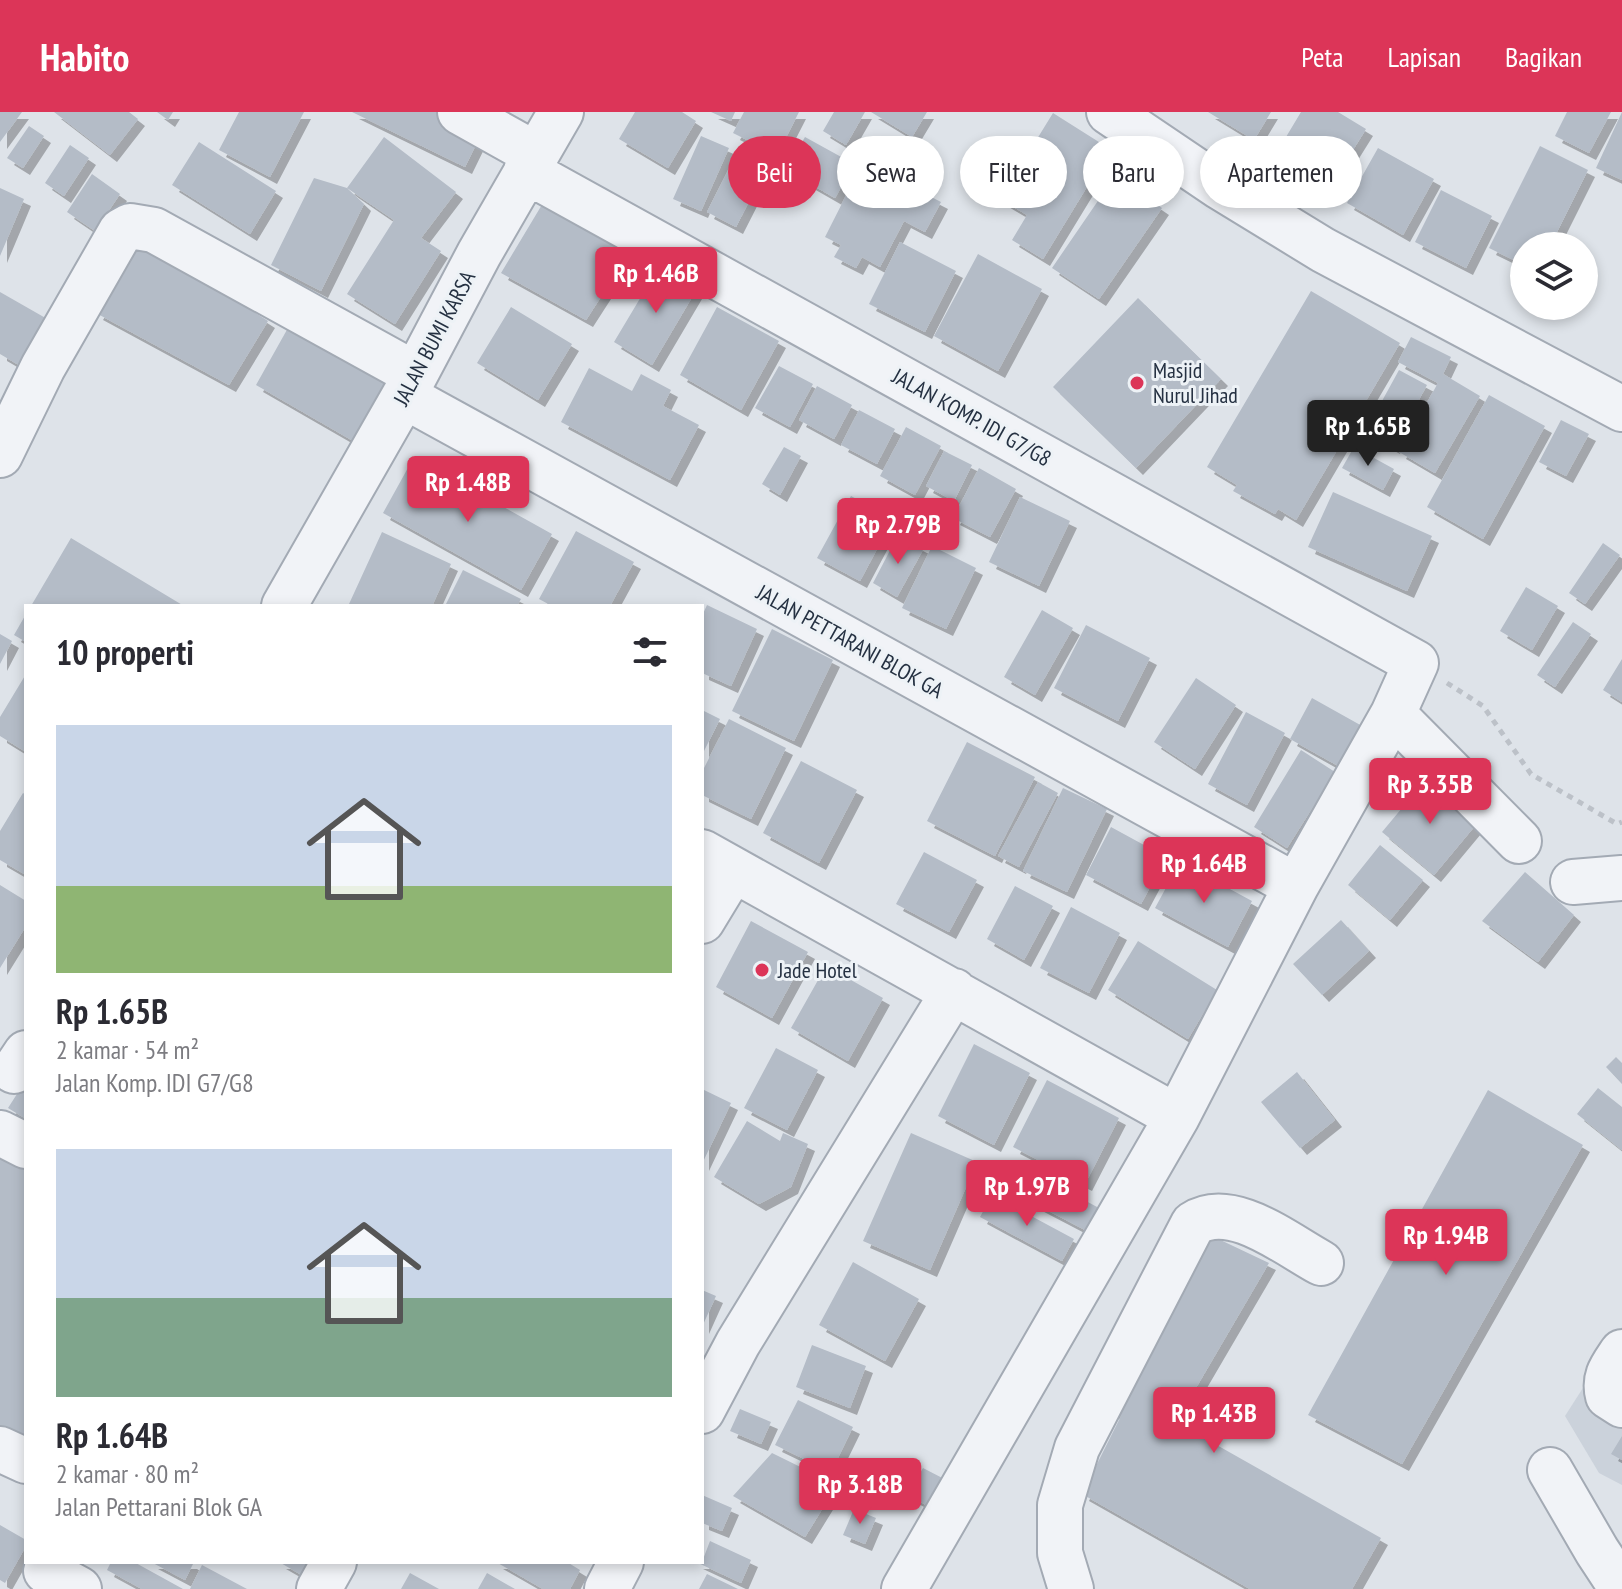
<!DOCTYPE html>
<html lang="id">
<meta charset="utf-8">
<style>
:root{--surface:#fff;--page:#f2f2f3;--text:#2b2b33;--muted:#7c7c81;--accent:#dc3558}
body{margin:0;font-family:"PT Sans Narrow",sans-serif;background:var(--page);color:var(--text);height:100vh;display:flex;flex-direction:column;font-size:30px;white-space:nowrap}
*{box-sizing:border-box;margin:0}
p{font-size:26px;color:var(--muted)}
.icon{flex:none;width:44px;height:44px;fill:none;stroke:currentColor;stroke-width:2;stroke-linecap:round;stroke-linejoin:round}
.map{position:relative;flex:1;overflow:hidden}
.side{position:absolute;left:24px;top:492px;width:680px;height:960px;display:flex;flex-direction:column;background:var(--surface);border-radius:0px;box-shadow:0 4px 12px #0003}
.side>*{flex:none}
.guide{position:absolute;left:728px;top:24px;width:760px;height:72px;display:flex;gap:16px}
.buttons{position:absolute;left:1510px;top:120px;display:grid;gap:16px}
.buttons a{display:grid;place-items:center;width:88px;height:88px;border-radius:50%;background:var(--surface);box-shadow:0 4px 12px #0003;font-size:40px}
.price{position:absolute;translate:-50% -68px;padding:0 18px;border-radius:8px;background:var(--accent);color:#fff;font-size:26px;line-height:52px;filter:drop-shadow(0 2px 4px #0008)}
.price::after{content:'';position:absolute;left:50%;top:48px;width:24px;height:18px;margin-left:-12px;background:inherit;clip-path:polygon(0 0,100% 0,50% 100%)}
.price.selected{background:#222;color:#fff}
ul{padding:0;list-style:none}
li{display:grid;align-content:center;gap:16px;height:424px;padding:0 32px}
li span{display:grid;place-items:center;height:248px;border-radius:0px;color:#555}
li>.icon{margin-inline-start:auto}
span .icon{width:144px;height:144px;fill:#fffc;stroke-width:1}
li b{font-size:34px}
h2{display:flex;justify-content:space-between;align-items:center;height:96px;padding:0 32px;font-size:34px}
.pill{padding:0 28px;border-radius:36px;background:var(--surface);box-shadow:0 4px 12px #0003;font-size:28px;line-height:72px}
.pill.selected{background:var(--accent);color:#fff}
header{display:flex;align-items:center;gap:48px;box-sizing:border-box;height:112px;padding:0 40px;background:var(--accent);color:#fff}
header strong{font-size:38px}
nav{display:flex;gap:44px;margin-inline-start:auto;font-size:28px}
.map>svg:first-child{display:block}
</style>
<header>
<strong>Habito</strong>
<nav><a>Peta</a><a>Lapisan</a><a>Bagikan</a></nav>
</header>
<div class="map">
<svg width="1622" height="1477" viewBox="0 0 1622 1477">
<defs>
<filter id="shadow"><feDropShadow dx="7" dy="7" stdDeviation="0" flood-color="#0004"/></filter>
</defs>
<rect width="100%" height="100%" fill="#dee3e9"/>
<!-- built -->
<path fill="#cbd2db" d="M1622 1215V1373L1599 1361 1565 1304Z"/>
<!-- building -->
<path fill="#b4bcc7" filter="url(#shadow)" d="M0 0H22L0 30Z
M54 0H129L138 7 110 43Z
M157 0H173L168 8Z
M239 0H304L270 65 219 38Z
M352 0H451L484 16 465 55Z
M635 0H682L696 9 668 56 619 27Z
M711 0H735L731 9Z
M744 0H799L777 43 733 21Z
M834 0H865L846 33 823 19Z
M871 0H927L912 25Z
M1208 0H1271L1254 28Z
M1301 0H1338L1366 17 1331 73 1277 40Z
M1567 0H1611L1589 41 1555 24Z
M1622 0V68L1596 56Z
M1053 1 1110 37 1043 147 1012 128 1027 103 1000 87Z
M29 14 44 24 23 56 7 46Z
M701 24 729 36 701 99 673 87Z
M384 25 456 80 421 126 441 139 395 212 347 182 394 108 347 76Z
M805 25 854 52 835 86 786 58Z
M199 30 276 79 250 122 172 73Z
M70 33 89 46 64 84 45 71Z
M1540 34 1588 58 1550 134H1524V153L1489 136Z
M1378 36 1434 67 1403 123 1347 91Z
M738 39 767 54 736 115 707 100Z
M863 50 941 90 925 120 904 109 880 155 862 145 856 156 834 145 841 133 825 125Z
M92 62 120 82 95 119 67 100Z
M1115 64 1162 96 1099 187 1052 156Z
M314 66 347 76 364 92 321 179 271 153Z
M0 76 24 87 0 144Z
M1441 78 1492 104 1466 156 1415 130Z
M546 86 633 135 586 208 501 161Z
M900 130 956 159 925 220 869 192Z
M138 134 205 169 268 209 229 273 96 201Z
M978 142 1042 177 998 259 934 224Z
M660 153 698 175 652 253 614 230Z
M1311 179 1400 231 1296 408 1278 397 1275 402 1233 379 1237 373 1207 355Z
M0 180 56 212 29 259 0 242Z
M1138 186 1221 267 1136 356 1053 275Z
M511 195 572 232 538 288 477 251Z
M717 195 779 229 741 298 680 263Z
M293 207 393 264 355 330 256 273Z
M1411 225 1451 245 1443 262 1480 284 1435 361 1399 340 1438 271 1398 250Z
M779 254 813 272 790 315 755 296Z
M589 256 632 279 641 262 671 278 663 294 699 313 670 368 561 310Z
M1399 258 1427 273 1393 335 1365 320Z
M817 274 852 293 834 327 799 308Z
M1489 283 1545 314 1483 427 1427 395Z
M859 298 895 317 877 352 841 333Z
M1561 308 1589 322 1566 364 1539 350Z
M906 315 941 334 915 383 880 364Z
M784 335 801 344 780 383 762 372Z
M1354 335 1394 357 1383 378 1342 356Z
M944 339 972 353 954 389 926 374Z
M414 345 552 422 521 478 383 401Z
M979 356 1016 377 990 425 953 406Z
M1333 380 1432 424 1407 479 1308 435Z
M851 384 893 407 860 469 817 446Z
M1020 385 1070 409 1039 474 989 450Z
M576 419 634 450 610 494H552L539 487Z
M382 420 451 452 432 494 349 492Z
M898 423 924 436 897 485 873 471Z
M71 426 184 494H31Z
M1603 431 1620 443 1585 492 1569 481Z
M932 434 976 456 946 517 902 496Z
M463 458 521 487 517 494H445Z
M1526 475 1558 494 1532 538 1500 519Z
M707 493 757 517 731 574 702 561V504Z
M1042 498 1073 516 1035 583 1004 565Z
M26 502V530L14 523Z
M1573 510 1591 522 1555 575 1537 563Z
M1086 513 1150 546 1118 609 1054 576Z
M772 517 833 548 794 629 732 599Z
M0 522 12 529 0 552Z
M1622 547V590L1603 578Z
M26 562V640L0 624V605Z
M1196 566 1236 593 1195 657 1154 630Z
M1312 586 1371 619 1349 660 1290 627Z
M702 598 720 607 702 643Z
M1246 600 1285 621 1247 693 1208 672Z
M729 607 786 636 751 707 702 683V660Z
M967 630 1035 665 995 744 927 709Z
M1301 638 1335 660 1287 736 1254 715Z
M801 649 857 678 819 751 763 721Z
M1427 666 1479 709 1434 763 1382 720Z
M1038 670 1058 681 1019 755 998 744Z
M1063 676 1107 697 1067 780 1023 759Z
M23 681 26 683V763L0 748V719Z
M1111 715 1166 745 1141 792 1086 763Z
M1380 733 1423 768 1390 808 1348 773Z
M924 740 977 768 949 820 896 792Z
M1180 750 1252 789 1228 835 1155 796Z
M1525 760 1574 803 1538 850 1482 809Z
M0 773 26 789V814L0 856Z
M1015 774 1053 794 1024 848 987 827Z
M1071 795 1120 821 1089 881 1040 856Z
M1341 808 1369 839 1322 883 1293 852Z
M751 809 808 840 772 906 716 875Z
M1138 829 1217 878 1188 927 1108 878Z
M826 854 883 886 848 949 791 916Z
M974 932 1030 961 994 1033 938 1004Z
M776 936 818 958 787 1018 744 996Z
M1616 945 1622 951V972L1606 955Z
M1297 960 1335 1008 1300 1036 1261 990Z
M26 968V1007L8 996Z
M1047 968 1119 1006 1085 1072 1013 1035Z
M1598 976 1622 995V1038L1577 1002Z
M702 977 731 991 702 1052Z
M1488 978 1583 1033 1402 1352 1308 1303Z
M747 1009 780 1029 783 1021 808 1032 791 1075 759 1092 714 1065Z
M911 1021 977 1050 930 1158 863 1129Z
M0 1038 26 1049V1337L0 1323Z
M1009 1048 1099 1096 1087 1119 997 1072Z
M992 1083 1074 1127 1062 1149 980 1105Z
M1212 1124 1269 1151 1176 1310 1381 1426 1352 1477H1250L1082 1382 1121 1304 1104 1296Z
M853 1150 919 1187 885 1249 819 1213Z
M702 1178 716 1184 702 1215Z
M812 1233 866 1254 850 1296 796 1275Z
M798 1288 853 1315 831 1360 775 1333Z
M740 1297 771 1310 761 1332 730 1319Z
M1622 1324V1348L1611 1342Z
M772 1341 837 1373 805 1425 733 1384Z
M923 1356 952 1371 937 1399 908 1383Z
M702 1383 732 1396 722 1419 702 1411Z
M854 1397 876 1406 865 1432 843 1423Z
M0 1413 26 1428V1434L5 1471 0 1468Z
M710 1429 751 1448 741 1471 696 1450H702Z
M111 1450H134L183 1477H142L107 1458Z
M151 1450H190L193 1452 185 1468Z
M279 1450H314L305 1465Z
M496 1450H567L580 1458 570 1477H543Z
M202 1453 247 1477H190Z
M410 1461 439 1477H401Z
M487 1461 515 1477H478Z
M707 1462 738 1477H699Z"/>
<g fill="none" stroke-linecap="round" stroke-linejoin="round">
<!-- minor casing -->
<g stroke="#a3aab4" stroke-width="48">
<path id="minor" d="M460 0 535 42
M1109 0 1220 75 1323 138 1622 297
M526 59 1416 551 1393 602 1296 774 1177 1005 904 1477
M404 284 1296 774
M0 343 43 255 121 119 130 114 154 118 415 262
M284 494 404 284 479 142 561 0
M1393 602 1519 729
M702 740 1177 1005
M1573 770 1622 766
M702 809 733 758
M14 959 26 941
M0 1021 26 1034
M1622 1240C1612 1255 1603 1265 1608 1284L1622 1293
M702 1299 738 1231 954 879
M0 1337 26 1349
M1550 1358 1597 1439 1622 1477
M46 1459 79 1477
M319 1477 334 1450
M607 1477 621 1450
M1071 1477 1060 1441V1393L1077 1336 1193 1112C1231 1087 1286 1132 1321 1151"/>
</g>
<!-- path -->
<path stroke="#bcc1c8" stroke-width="5" stroke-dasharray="6 6" stroke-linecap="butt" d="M1447 571 1483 594 1531 662 1617 712 1622 710"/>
<!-- minor -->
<use href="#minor" stroke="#f1f3f7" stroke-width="44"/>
</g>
<!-- markers -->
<g fill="#dc3558" stroke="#edf2f6" stroke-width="3">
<circle cx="1137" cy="271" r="8"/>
<circle cx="762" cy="858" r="8"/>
</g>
<g text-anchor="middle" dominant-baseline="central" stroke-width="6" stroke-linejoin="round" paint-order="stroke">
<!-- street labels -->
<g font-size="22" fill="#253142" stroke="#edf2f6">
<text transform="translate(434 226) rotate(-62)">JALAN BUMI KARSA</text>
<text transform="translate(972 305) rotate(29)">JALAN KOMP. IDI G7/G8</text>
<text transform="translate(850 529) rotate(29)">JALAN PETTARANI BLOK GA</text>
</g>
<!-- poi labels -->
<g font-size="22" fill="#253142" stroke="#edf2f6" text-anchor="start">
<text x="1153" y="258">Masjid<tspan x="1153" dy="25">Nurul Jihad</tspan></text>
<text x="778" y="858">Jade Hotel</text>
</g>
</g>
</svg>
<div class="buttons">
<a><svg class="icon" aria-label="layers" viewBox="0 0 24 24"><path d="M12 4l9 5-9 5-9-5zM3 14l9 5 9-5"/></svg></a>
</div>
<b class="price" style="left:656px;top:203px">Rp 1.46B</b>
<b class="price selected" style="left:1368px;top:356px">Rp 1.65B</b>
<b class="price" style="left:468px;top:412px">Rp 1.48B</b>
<b class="price" style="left:898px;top:454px">Rp 2.79B</b>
<b class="price" style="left:1430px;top:714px">Rp 3.35B</b>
<b class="price" style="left:1204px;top:793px">Rp 1.64B</b>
<b class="price" style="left:1027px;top:1116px">Rp 1.97B</b>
<b class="price" style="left:1446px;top:1165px">Rp 1.94B</b>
<b class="price" style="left:1214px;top:1343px">Rp 1.43B</b>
<b class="price" style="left:860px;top:1414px">Rp 3.18B</b>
<div class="guide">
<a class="pill selected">Beli</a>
<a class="pill">Sewa</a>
<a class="pill">Filter</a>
<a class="pill">Baru</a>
<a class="pill">Apartemen</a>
</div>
<section class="side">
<h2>10 properti<svg class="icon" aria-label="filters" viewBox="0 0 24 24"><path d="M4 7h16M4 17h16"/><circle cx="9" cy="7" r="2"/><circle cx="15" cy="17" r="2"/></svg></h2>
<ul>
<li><span style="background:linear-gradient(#c9d6e8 65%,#8fb573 0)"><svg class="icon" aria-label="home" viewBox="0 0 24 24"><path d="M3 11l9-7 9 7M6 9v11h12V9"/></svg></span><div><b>Rp 1.65B</b><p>2 kamar · 54 m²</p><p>Jalan Komp. IDI G7/G8</p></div></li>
<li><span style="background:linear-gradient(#c9d6e8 60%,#7fa58c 0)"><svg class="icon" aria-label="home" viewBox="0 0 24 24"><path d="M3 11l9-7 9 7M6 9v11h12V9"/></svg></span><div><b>Rp 1.64B</b><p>2 kamar · 80 m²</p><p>Jalan Pettarani Blok GA</p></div></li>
</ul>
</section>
</div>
